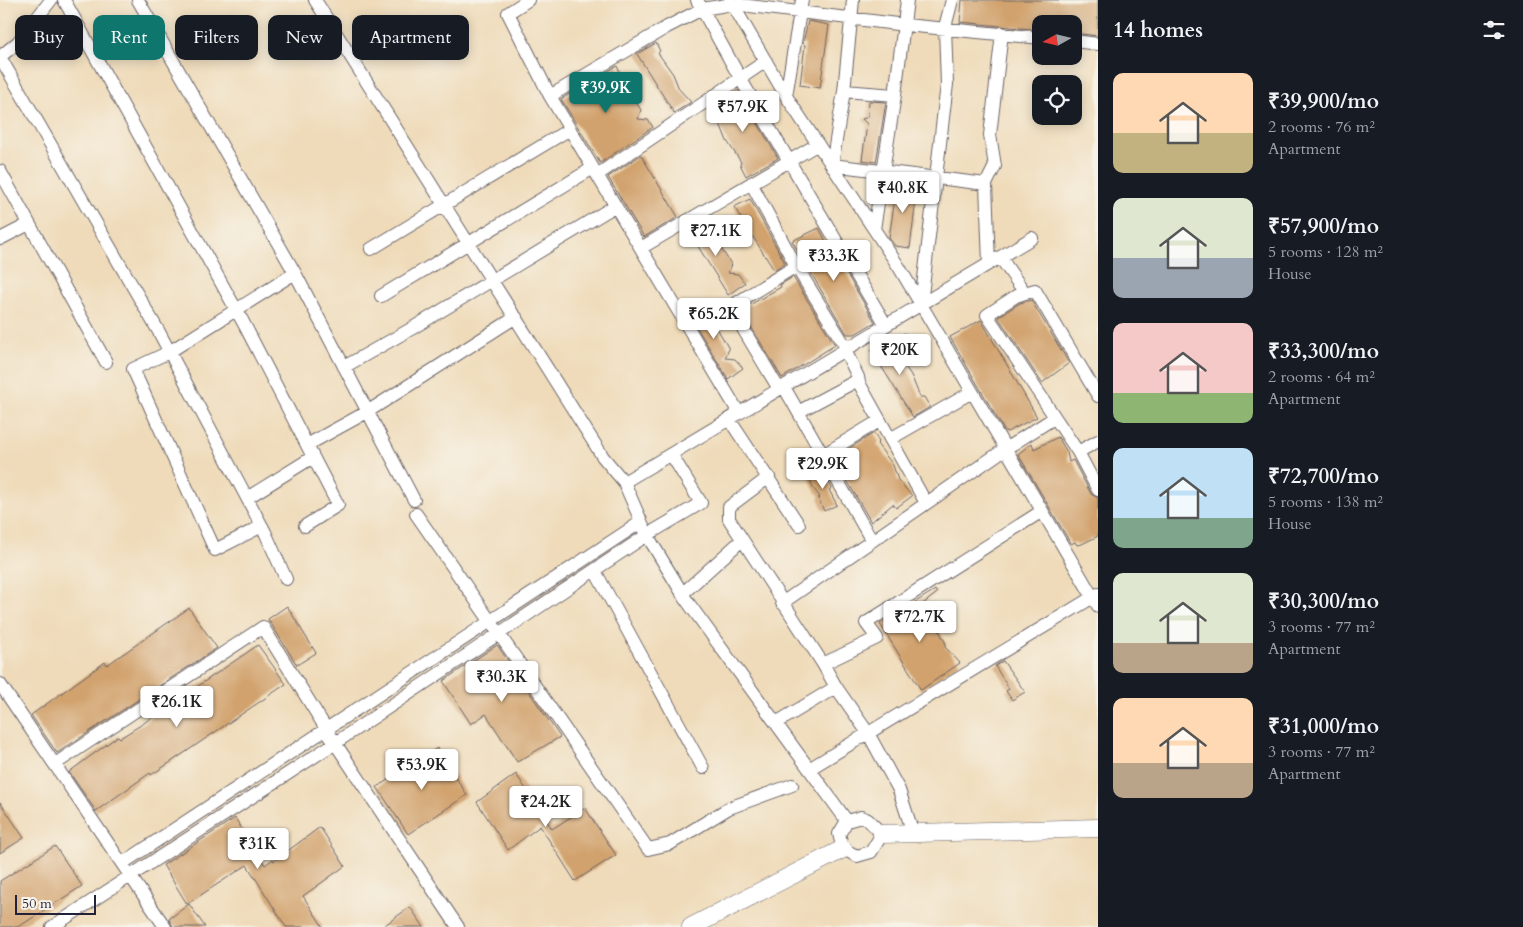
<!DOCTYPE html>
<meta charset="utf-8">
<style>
:root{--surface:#171b24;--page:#20242c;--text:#f1f3f6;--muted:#9ea1a6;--accent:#0f766e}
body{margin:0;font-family:Cardo,serif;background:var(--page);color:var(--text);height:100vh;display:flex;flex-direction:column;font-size:19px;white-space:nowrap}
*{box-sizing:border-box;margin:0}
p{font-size:16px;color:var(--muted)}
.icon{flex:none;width:28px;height:28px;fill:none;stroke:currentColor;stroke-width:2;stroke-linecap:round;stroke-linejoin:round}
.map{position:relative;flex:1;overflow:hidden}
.panel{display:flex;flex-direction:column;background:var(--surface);width:425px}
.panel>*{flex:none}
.guide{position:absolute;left:15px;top:15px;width:475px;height:45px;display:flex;gap:10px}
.needle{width:32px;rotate:262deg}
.buttons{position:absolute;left:1032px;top:15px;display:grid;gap:10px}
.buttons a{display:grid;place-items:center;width:50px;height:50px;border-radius:10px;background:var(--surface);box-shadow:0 2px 12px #0003;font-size:25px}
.scale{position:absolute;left:15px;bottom:12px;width:81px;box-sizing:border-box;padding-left:5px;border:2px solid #22223b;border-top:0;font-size:14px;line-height:18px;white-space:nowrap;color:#22223b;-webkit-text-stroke:4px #f7f3e8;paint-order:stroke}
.price{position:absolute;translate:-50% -42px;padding:0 11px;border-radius:5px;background:#fff;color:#222;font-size:16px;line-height:32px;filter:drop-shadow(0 1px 2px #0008)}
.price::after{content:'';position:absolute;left:50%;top:30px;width:15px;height:11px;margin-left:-8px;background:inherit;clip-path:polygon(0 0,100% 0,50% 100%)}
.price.on{background:var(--accent);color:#fff}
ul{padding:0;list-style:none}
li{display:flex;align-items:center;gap:15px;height:125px;padding:0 15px}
li span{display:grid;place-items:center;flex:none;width:140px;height:100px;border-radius:10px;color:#555}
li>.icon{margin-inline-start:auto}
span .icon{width:60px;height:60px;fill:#fffc;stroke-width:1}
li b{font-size:21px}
h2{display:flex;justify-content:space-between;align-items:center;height:60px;padding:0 15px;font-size:21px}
.chip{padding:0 18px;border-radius:10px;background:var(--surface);box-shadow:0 2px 12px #0003;font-size:18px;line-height:45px}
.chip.on{background:var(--accent);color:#fff}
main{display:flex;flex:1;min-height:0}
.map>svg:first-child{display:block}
</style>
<main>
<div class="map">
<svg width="1098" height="927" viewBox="0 0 1098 927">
<rect width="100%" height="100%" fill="#f7f3e8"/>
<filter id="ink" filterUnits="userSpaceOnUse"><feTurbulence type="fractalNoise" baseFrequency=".02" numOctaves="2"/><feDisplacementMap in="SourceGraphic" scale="10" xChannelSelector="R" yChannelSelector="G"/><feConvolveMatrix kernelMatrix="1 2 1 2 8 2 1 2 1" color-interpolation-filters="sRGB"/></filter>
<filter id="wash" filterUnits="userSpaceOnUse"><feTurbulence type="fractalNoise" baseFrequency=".0096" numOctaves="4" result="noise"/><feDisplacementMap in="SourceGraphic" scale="20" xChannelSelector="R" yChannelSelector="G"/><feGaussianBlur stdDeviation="1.12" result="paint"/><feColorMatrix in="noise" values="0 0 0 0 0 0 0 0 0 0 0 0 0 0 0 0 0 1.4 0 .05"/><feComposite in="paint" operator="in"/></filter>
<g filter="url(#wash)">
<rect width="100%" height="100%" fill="#efdbba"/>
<g id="blocks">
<!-- building -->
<path fill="#d1a26d" d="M962 0H1098V36L1074 33V24H1041V30L960 22Z
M808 21 829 25 820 88 800 85 805 45 803 43Z
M656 43 660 51 658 53 673 74 679 89 691 102 674 113 637 54Z
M617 66 621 75 620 77 641 110 638 119 648 120 653 127 600 163 561 99Z
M738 90 778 158 746 176 740 164 741 162 727 141 721 126 708 110Z
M869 101 886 102 876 162 862 160 867 124 862 119 868 117Z
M641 155 678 217 644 237 608 177Z
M897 181 918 184 910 248 895 246 889 238 894 205 890 200 895 198Z
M750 199 785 263 774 270 734 207Z
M706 219 711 229 710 231 731 264 728 273 738 274 745 283 728 295 688 230Z
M819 228 833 255 835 254 875 322 855 334H847L792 241Z
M793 277 835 345 782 378 741 310 781 287 780 285Z
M1031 300 1069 363 1042 383 998 317 1020 303Z
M702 302 729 349 725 358 735 359 743 368 728 379 687 311Z
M981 320 1037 417 1007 432 1004 430 950 337Z
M905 333 907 337 894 347 897 353 896 354 911 375 920 397H924L930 407 913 417 871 350Z
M874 433 879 442 877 444 893 465 898 480 912 496 896 508 893 504 871 522 834 458Z
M1058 437 1067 452 1069 462 1073 460 1091 494 1098 498V536L1082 544 1077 545 1075 542 1071 544 1018 454 1032 443 1034 449Z
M822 470 832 488 829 490 837 505 824 511 818 498 820 497 813 488 809 476Z
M935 590 937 593 924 603 927 609 925 611 940 632 946 644 945 647 960 663 921 690 880 624Z
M287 606 316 653 297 665 268 619Z
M189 608 217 648 57 753 31 715 105 662 107 665Z
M258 645 286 684 171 762 151 775 150 773 96 811 69 772 118 736 120 738 144 723Z
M497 645 560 737 517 762 486 714 471 724 443 681Z
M1003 661 1025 692 1012 700 1006 691 1009 689 995 666Z
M437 748 467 795 408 834 377 787Z
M516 774 552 829 585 808 616 855 575 881 540 826 508 850 477 802Z
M0 802 24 838 0 853Z
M235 818 265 865 273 859 274 861 320 827 345 866 303 896 323 927H286L247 865 187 904 163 865Z
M55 846 82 886 23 924 17 927H0V881Z
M189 904 205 927H173L169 919Z
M410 907 424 927H382Z"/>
</g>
</g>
<g filter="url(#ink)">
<use href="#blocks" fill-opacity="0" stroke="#6a6367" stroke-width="1"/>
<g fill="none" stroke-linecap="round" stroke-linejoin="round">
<!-- street casing -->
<g stroke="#6a6367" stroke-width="14">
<path id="street" d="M64 0 243 322 338 505 305 526
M138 0 295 273
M315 0 603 457 624 482 647 535 687 601 847 821
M528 0 508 13 550 96
M697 0 740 78 886 325
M730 0 786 96 899 267 1098 606
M853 0 844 91 832 165 986 184
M1074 41 1098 44
M0 57 159 332 265 532 286 579
M0 57 18 42 51 0
M844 91 895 95
M786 96 802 0
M0 171 106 362
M597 175 766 61
M751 183 796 266 847 349
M874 229 895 95 907 0
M0 239 29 224
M641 248 818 144
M371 249 570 129
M1000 257 1025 293 1016 296 987 315 1078 452 1098 441
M989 264 986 184 995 166 990 135 1002 33
M1025 293 1035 290 1098 396
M381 296 593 168
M921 304 947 84 945 27 952 0
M845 350 858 377 859 383 926 503
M344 367 411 329 615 206
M784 387 872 541
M779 389 730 307 796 266
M798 412 858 380
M739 413 550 96 667 27 702 9 733 4 905 25 1041 38
M729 419 799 525
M890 439 972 392
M307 445 367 412 516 317
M1078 452 1098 490
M823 455 879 421
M769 477 729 507V519L823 664
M624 482 1032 238
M247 498 313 457
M416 514 648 849 670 844 729 808 792 785
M262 526 215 550 133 369 169 352 295 273 414 500
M595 571 703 768
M682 594 742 540
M782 603 1005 449 1054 418
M0 684 165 927
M836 687 868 733 899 790 913 833
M776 723 836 687 823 664 877 638 866 623 1042 511
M55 764 263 627 335 743 458 927
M809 769 1098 594
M861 817 868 820 882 834 871 852 857 856 843 849 839 834 847 821Z
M123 863 641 522
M52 927 335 743 647 535 701 503 671 454"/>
</g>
<!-- secondary casing -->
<g stroke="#6a6367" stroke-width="19">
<path id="secondary" d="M882 834 1098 828
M691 927 843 849"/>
</g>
<!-- street -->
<use href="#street" stroke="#fff" stroke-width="12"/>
<!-- secondary -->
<use href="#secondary" stroke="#fff" stroke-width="18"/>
</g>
</g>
</svg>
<div class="buttons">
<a><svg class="needle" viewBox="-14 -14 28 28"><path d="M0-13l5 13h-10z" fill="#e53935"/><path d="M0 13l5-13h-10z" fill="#9ea1a6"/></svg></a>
<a><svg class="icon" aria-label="locate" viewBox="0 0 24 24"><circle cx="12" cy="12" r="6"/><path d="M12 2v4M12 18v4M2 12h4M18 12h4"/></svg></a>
</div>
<div class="scale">50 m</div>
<b class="price on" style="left:606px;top:114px">₹39.9K</b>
<b class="price" style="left:743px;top:133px">₹57.9K</b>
<b class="price" style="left:903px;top:214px">₹40.8K</b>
<b class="price" style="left:716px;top:257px">₹27.1K</b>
<b class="price" style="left:834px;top:282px">₹33.3K</b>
<b class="price" style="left:714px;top:340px">₹65.2K</b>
<b class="price" style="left:900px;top:376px">₹20K</b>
<b class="price" style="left:823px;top:490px">₹29.9K</b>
<b class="price" style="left:920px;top:643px">₹72.7K</b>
<b class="price" style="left:502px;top:703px">₹30.3K</b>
<b class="price" style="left:177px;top:728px">₹26.1K</b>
<b class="price" style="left:422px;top:791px">₹53.9K</b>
<b class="price" style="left:546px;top:828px">₹24.2K</b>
<b class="price" style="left:258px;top:870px">₹31K</b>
<div class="guide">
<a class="chip">Buy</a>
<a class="chip on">Rent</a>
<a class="chip">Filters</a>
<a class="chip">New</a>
<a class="chip">Apartment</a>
</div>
</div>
<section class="panel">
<h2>14 homes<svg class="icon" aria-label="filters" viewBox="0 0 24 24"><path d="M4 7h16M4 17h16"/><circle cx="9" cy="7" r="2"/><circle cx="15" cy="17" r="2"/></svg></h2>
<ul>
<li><span style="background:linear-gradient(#ffd9b3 60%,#c2b280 0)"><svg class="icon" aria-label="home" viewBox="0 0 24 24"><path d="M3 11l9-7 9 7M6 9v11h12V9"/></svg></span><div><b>₹39,900/mo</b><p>2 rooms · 76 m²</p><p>Apartment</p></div></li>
<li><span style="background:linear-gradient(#dfe7d0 60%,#9aa5b1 0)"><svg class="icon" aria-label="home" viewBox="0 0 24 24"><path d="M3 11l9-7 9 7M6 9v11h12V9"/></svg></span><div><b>₹57,900/mo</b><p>5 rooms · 128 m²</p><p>House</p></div></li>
<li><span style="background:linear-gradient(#f6c9c9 70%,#8fb573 0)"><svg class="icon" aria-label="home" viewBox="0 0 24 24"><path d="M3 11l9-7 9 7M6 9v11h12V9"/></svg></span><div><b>₹33,300/mo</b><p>2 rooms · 64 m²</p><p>Apartment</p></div></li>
<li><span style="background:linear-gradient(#bfe0f5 70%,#7fa58c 0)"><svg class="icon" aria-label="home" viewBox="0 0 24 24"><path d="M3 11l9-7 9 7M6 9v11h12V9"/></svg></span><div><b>₹72,700/mo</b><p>5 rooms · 138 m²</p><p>House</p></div></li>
<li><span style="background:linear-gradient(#dfe7d0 70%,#b9a48a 0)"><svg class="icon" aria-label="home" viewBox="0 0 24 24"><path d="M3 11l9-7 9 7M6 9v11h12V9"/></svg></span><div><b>₹30,300/mo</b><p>3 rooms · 77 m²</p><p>Apartment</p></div></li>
<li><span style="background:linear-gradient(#ffd9b3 65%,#b9a48a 0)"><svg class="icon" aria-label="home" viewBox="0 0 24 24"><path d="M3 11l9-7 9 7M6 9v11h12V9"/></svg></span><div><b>₹31,000/mo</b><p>3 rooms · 77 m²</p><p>Apartment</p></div></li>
</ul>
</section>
</main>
